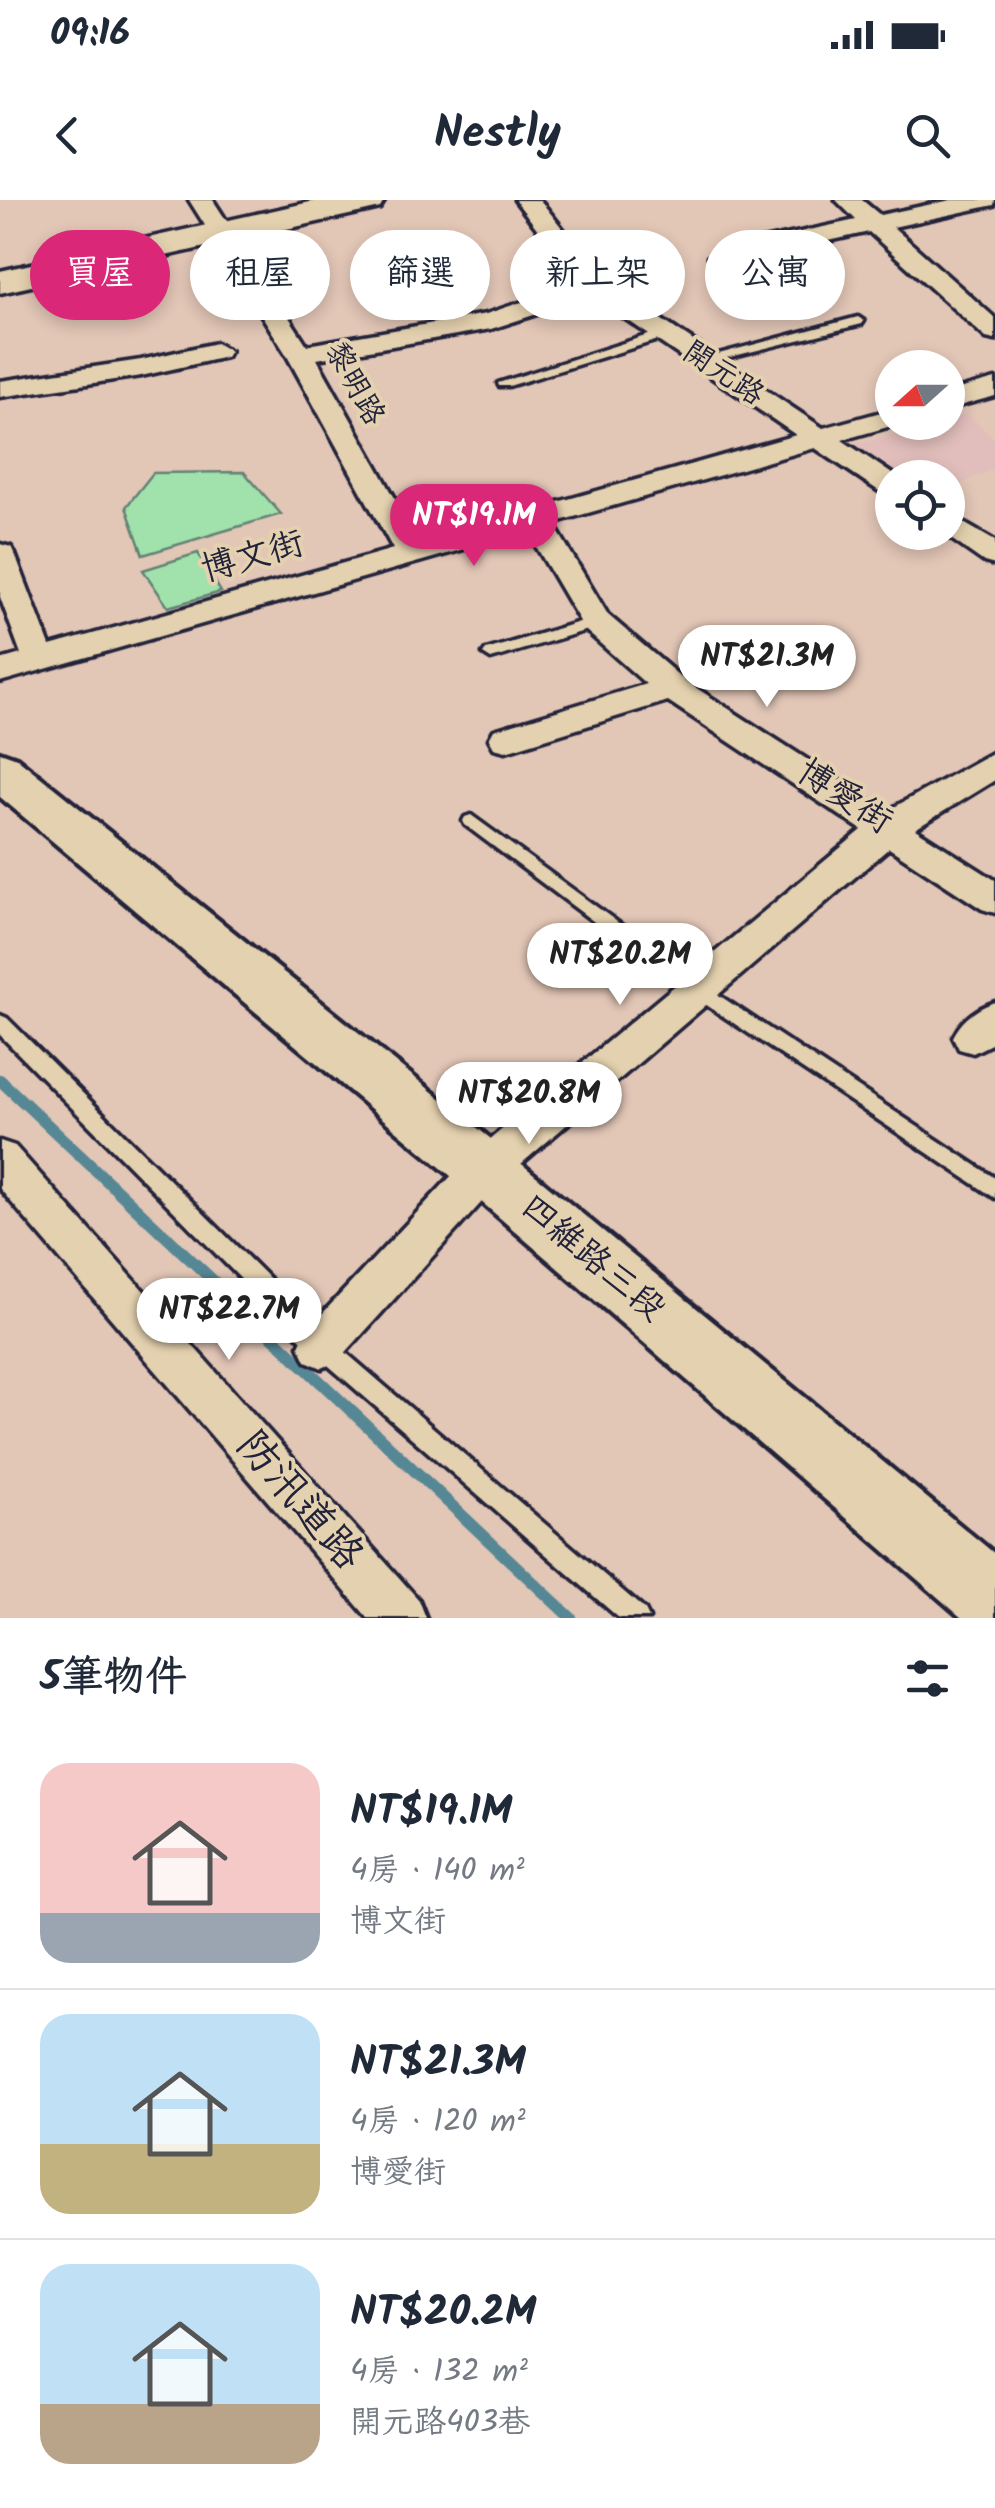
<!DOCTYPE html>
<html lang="zh-TW">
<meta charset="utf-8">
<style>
:root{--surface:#fff;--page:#f6f6f7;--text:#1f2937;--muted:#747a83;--line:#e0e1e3;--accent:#db2777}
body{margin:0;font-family:Kalam,"LXGW WenKai TC",sans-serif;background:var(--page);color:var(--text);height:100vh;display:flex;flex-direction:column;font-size:38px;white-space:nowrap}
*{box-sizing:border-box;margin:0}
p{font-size:32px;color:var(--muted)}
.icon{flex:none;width:55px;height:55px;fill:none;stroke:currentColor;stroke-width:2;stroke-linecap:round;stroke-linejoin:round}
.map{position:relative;height:1418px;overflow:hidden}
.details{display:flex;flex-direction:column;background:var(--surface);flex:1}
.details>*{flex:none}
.guide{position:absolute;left:30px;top:30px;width:935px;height:90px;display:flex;gap:20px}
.needle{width:65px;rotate:249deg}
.buttons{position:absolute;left:875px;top:150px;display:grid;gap:20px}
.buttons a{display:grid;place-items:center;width:90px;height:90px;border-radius:50%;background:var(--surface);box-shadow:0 5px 15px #0003;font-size:50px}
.price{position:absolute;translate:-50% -85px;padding:0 22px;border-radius:35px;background:#fff;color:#222;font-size:32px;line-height:65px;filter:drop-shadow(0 2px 5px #0008)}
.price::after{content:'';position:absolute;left:50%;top:60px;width:30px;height:22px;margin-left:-15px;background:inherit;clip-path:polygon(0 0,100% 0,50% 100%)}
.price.current{background:var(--accent);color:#fff}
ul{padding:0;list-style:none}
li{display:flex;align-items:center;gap:30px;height:250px;padding:0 40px}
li+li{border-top:2px solid var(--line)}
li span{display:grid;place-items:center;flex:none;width:280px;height:200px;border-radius:30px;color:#555}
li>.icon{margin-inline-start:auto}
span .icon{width:120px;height:120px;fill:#fffc;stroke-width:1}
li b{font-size:42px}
h2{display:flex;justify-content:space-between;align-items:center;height:120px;padding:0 40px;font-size:42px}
.tag{padding:0 35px;border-radius:45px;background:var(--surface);box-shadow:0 5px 15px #0003;font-size:35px;line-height:90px}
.tag.current{background:var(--accent);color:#fff}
.status{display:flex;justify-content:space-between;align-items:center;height:70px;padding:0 50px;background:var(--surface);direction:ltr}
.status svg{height:28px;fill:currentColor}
header{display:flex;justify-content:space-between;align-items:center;height:130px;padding:0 40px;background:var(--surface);font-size:45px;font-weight:700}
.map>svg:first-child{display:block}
</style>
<div class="status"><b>09:16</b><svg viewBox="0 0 49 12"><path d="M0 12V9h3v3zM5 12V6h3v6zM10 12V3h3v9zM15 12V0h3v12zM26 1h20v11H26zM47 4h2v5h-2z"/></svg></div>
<header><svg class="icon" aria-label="back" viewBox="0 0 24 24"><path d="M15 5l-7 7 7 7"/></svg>Nestly<svg class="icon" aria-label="search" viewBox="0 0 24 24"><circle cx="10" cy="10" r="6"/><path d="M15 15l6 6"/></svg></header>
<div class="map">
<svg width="995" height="1418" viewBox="0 0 995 1418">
<rect width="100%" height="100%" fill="#e2c6b6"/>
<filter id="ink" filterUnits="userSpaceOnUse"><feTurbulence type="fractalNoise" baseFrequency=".01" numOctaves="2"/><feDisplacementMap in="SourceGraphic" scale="20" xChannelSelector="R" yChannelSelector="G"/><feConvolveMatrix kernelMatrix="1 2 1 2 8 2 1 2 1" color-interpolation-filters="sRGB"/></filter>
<g filter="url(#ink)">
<!-- built -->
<path fill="#e1bebb" d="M967 214 995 240V268L948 290V278L905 277 855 244 948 222V219Z"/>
<!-- green -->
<path fill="#a1e2ac" stroke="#628274" stroke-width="2.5" d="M244 272 281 314 143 355 126 307 153 273Z
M198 353 221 392 168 407 143 370Z"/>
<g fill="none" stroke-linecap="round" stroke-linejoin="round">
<!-- stream -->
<path stroke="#578795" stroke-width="12" d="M0 880 571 1418"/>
<!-- lane casing -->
<g stroke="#22223b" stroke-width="7">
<path id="lane" d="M858 117 864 121 862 124 702 164 696 160Z
M664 130 668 131V137L509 186H499L498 183Z
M596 417 601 418 603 422 601 426 491 459 483 454 486 450Z
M471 615 702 784 995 978V998L690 794 465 625 463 621 465 617Z
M0 815 7 818 330 1139 645 1410 649 1418H619L314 1153 0 835Z"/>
</g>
<!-- street casing -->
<g stroke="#22223b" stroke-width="7">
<path id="street" d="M189 0H213L307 145 486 114 579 83 515 0H540L604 81 823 228 892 209V222L902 223 842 240 898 278H892V296L882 293 815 248 553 323 608 415 684 480 887 611 995 551V580L915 629 995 680V713L982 709 889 648 500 982 338 1161 322 1168 306 1161 299 1146 306 1131 470 956 862 630 668 501 506 551 494 548 489 539 494 530 646 484 585 430 527 331 0 482V460L21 454 0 397V344L11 347 15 354 50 446 393 349 286 154ZM592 96 796 235 419 341 317 159 491 129Z
M836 0H862L880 15 951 0H995L994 5 893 27 995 118V140L986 138 869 32 721 65 708 57 721 49 856 20Z
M216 143 230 151 226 157 141 176 0 197V181L141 160Z
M995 179V196L948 209V192Z
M948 314 995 341V365L984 362 941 332H948Z
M995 802V842L973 853 959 849 953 837C962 819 977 808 995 802Z
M0 941 15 946 419 1400 426 1418H368L0 989Z"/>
</g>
<!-- secondary casing -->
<g stroke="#22223b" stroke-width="8">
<path id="secondary" d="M0 552 17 558 506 951 995 1354V1418H962L464 987 0 597Z"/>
</g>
<!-- primary casing -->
<g stroke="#22223b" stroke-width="7">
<path id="primary" d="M319 0H385L380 8 367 11 0 93V71Z"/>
</g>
<!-- lane -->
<use href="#lane" fill="#e4d1af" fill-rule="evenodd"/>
<!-- street -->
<use href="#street" fill="#e4d1af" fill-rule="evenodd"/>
<!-- secondary -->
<use href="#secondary" fill="#e4d1af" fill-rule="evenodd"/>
<!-- primary -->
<use href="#primary" fill="#e4d1af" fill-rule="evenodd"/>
</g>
</g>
<g text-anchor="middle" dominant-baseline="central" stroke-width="8" stroke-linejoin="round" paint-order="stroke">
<!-- far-street labels -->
<g font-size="30" fill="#22223b" stroke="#e4d1af">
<text transform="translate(723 174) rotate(34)">開元路</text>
<text transform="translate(354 184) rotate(61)">黎明路</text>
</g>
<!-- street labels -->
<g font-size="35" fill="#22223b" stroke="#e4d1af">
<text transform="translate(253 358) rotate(-16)">博文街</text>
<text transform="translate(844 598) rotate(33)">博愛街</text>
<text transform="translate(592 1059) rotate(40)">四維路三段</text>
</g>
<!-- near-street labels -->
<g font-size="42" fill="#22223b" stroke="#e4d1af">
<text transform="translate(299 1301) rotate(49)">防汛道路</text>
</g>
</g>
</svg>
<div class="buttons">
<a><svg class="needle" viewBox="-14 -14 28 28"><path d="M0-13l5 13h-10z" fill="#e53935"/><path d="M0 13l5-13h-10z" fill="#747a83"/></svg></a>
<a><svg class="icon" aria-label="locate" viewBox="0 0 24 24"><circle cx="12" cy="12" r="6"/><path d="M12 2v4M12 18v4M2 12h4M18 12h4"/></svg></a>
</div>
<b class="price current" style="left:474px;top:369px">NT$19.1M</b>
<b class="price" style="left:767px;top:510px">NT$21.3M</b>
<b class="price" style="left:620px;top:808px">NT$20.2M</b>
<b class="price" style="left:529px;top:947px">NT$20.8M</b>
<b class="price" style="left:229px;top:1163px">NT$22.7M</b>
<div class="guide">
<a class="tag current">買屋</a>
<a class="tag">租屋</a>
<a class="tag">篩選</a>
<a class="tag">新上架</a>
<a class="tag">公寓</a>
</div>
</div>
<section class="details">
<h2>5筆物件<svg class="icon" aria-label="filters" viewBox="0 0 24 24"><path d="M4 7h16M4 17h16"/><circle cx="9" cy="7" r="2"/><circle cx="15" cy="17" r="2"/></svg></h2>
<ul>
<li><span style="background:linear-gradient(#f6c9c9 75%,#9aa5b1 0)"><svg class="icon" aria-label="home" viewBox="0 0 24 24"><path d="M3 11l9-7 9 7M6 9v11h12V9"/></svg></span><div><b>NT$19.1M</b><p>4房 · 140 m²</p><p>博文街</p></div></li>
<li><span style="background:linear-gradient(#bfe0f5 65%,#c2b280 0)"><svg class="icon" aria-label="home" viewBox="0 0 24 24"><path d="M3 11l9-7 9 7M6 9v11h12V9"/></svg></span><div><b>NT$21.3M</b><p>4房 · 120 m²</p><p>博愛街</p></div></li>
<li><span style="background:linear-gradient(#bfe0f5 70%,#b9a48a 0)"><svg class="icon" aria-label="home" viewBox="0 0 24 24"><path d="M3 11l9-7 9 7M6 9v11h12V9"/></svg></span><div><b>NT$20.2M</b><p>4房 · 132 m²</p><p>開元路403巷</p></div></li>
</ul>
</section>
